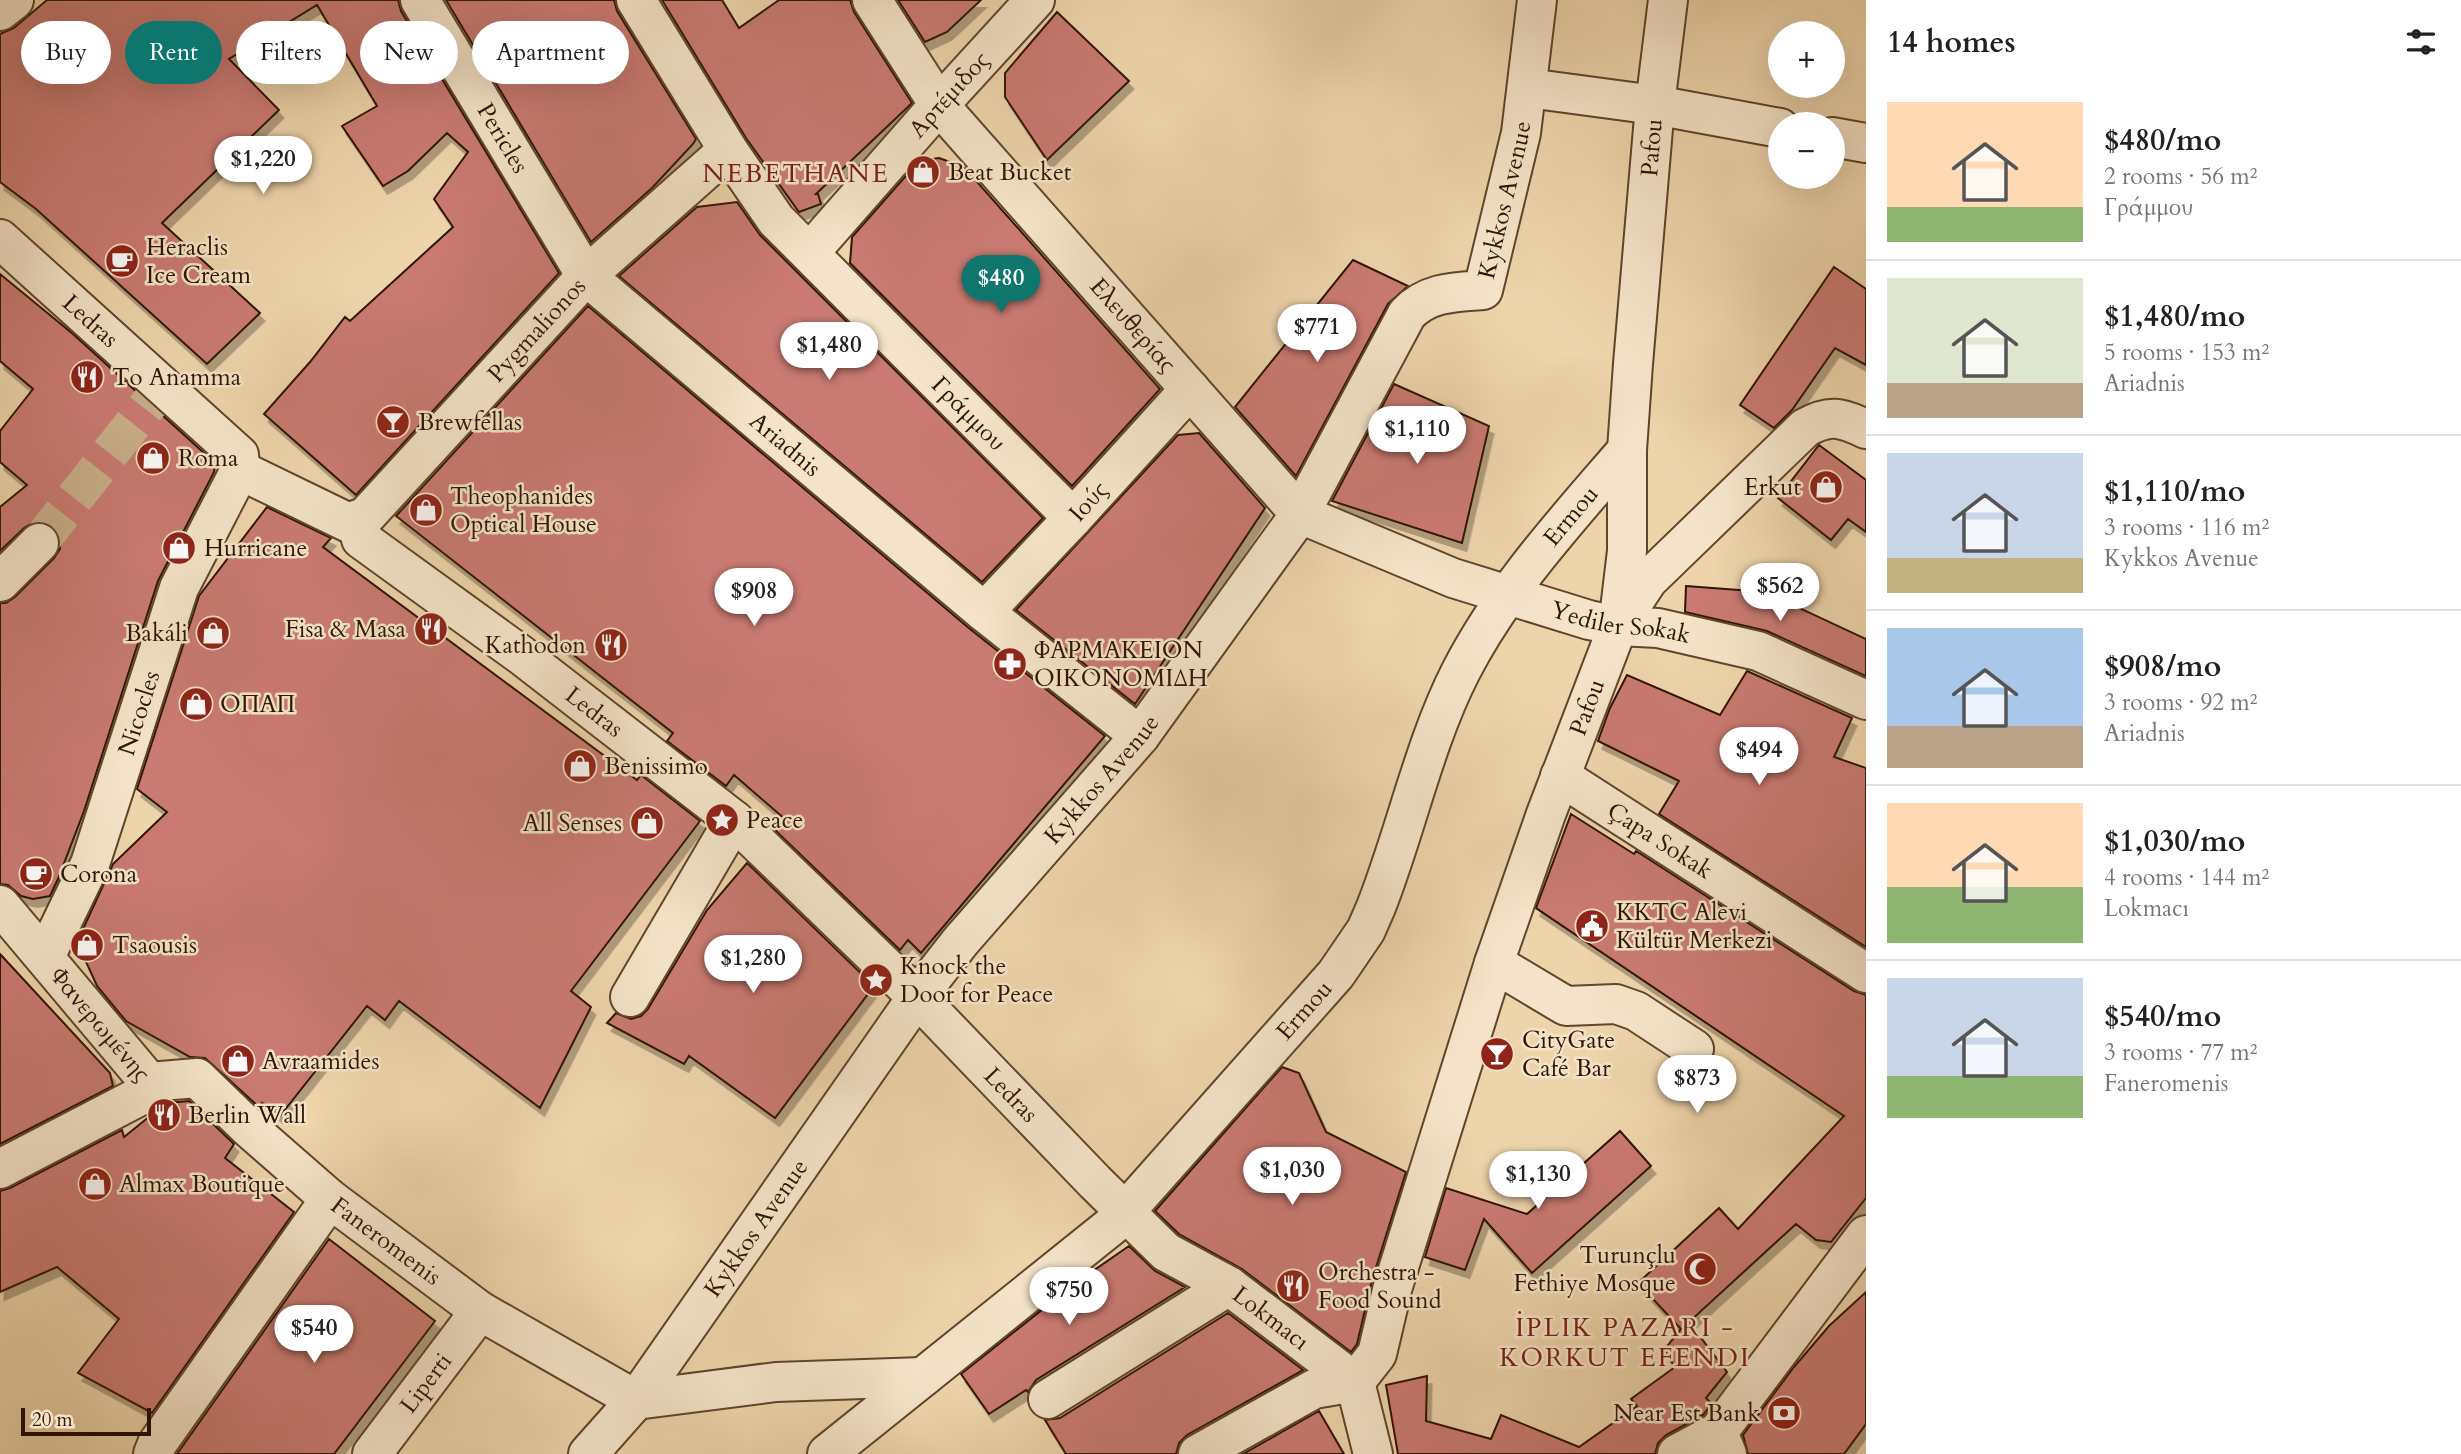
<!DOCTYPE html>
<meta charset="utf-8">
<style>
:root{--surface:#fff;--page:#f6f6f6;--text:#202124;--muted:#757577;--line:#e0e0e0;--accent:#0f766e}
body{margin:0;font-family:Cardo,serif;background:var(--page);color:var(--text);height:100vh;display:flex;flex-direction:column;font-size:26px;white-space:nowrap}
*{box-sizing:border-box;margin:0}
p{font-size:23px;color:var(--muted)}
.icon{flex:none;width:38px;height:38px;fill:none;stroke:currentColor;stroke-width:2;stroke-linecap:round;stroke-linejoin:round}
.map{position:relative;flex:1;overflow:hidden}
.side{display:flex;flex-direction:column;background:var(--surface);width:595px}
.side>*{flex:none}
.hud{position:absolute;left:21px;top:21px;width:665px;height:63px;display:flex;gap:14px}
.fabs{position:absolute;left:1768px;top:21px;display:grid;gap:14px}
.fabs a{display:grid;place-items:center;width:77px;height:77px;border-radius:50%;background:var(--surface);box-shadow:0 7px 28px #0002;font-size:35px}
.scale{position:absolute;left:21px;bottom:18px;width:130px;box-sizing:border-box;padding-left:7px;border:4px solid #301500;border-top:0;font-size:19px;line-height:24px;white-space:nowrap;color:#301500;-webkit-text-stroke:5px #f4e3c8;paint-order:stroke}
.price{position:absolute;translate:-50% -60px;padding:0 16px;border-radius:24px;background:#fff;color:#222;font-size:23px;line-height:46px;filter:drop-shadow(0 2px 4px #0008)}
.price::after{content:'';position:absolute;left:50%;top:42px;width:21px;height:16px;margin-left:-10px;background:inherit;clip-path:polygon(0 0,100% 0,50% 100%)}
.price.current{background:var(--accent);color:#fff}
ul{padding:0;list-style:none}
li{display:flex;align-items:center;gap:21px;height:175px;padding:0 21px}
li+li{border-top:2px solid var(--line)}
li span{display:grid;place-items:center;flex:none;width:196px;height:140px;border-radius:0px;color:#555}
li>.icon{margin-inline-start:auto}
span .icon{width:84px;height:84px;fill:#fffc;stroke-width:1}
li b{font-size:30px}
h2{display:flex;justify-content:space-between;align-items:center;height:84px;padding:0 21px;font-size:30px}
.pill{padding:0 24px;border-radius:32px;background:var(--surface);box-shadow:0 7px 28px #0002;font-size:24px;line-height:63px}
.pill.current{background:var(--accent);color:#fff}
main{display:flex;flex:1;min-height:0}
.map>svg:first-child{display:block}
</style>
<main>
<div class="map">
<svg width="1866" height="1454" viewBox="0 0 1866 1454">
<defs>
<filter id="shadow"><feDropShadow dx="4.5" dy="8" stdDeviation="0" flood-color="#0004"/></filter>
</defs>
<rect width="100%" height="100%" fill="#eed4ab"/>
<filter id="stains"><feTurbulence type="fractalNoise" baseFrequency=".00286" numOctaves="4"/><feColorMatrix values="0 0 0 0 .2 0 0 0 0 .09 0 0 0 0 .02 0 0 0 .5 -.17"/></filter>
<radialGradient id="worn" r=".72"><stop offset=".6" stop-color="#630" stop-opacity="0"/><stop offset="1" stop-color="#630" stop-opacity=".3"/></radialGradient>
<!-- building -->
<path fill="#c97a72" stroke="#301500" stroke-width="2" filter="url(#shadow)" d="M47 0H398L401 11 559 273 356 495 264 414 310 362 345 317 350 321 453 227 434 199 468 152 447 133 408 171 383 186 342 126 377 106 317 5 229 59 279 110 162 223 260 313 207 364 36 209 0 182V34L14 28Z
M446 0H614L617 11 696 139 693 144 652 188 591 242Z
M662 0H722L739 28 779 0H850L854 12 912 103 816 194H818L821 204 799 212 746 138Z
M898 0H981L947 32 925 42Z
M1057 12 1129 81 1047 160 1005 97V73Z
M939 158 964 167 1160 389 1072 486 850 263 852 237 919 161Z
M737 202 760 235 1043 518 982 582 619 276 697 207Z
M1353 260 1408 286 1388 304 1296 476 1235 407Z
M1834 267 1866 289V365L1835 348 1792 410 1774 428 1740 405Z
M0 274 73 334 215 463 214 472 158 581 84 811 58 879 50 896 33 899 21 896 8 885 0 884V603H6L15 597 54 558 60 549V538L54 527 45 522H34L24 528 0 551V507L27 485 0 462V431L33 389 0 361Z
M588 306 970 629 1105 736 921 953 908 940 900 950 776 831 786 820 734 775 726 786 667 741 673 733 396 516Z
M1394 384 1489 426 1462 543 1332 501Z
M1199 433 1265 508 1135 704 1016 610 1178 435Z
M1819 445 1866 480V532L1848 519 1831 540 1778 498Z
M267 507 331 538 323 547 637 780 641 775 700 821 571 991 591 1007 540 1108 399 1001 385 1020 367 1006 280 1116 262 1103 259 1107 205 1058 190 1057 126 1021 97 986 77 942 113 864 167 812 137 789 199 596Z
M1686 586 1765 592 1866 639V676L1767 631 1685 612Z
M1747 671 1852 718 1834 757 1866 768V947L1659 814 1679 781 1598 741 1610 708 1627 675 1720 715Z
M1571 814 1634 854 1636 851 1854 991 1866 995V1198L1831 1242 1816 1240 1796 1224 1689 1322 1727 1372 1706 1398 1712 1404 1703 1415 1666 1435 1658 1443 1655 1454H1398L1386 1385 1427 1376 1426 1421 1491 1439 1501 1415 1579 1447 1637 1406 1631 1399 1675 1367 1664 1350 1681 1329 1638 1283 1719 1208 1738 1229 1844 1116 1536 908Z
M747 863 874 986 775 1118 689 1056 684 1064 607 1023 616 1013 631 1019 641 1016 648 1009 707 910Z
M0 954 110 1073 113 1086 0 1144Z
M1282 1067 1299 1073 1326 1132 1406 1172 1372 1280 1357 1344 1351 1352 1242 1269 1179 1234 1155 1211Z
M189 1101 234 1144 225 1158 294 1212 152 1413 78 1373 119 1319 57 1267 0 1292V1191L10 1188 122 1130 124 1137 150 1116 161 1127 154 1113 166 1103Z
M1620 1131 1651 1166 1532 1273 1484 1219 1465 1270 1425 1257 1446 1188 1527 1214Z
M329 1239 435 1321 334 1454H177Z
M1129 1246 1155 1271 1185 1287 1036 1380 1028 1392 1026 1390 989 1414 961 1374 1077 1282Z
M1866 1292V1424L1844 1454H1748L1743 1435 1794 1367 1829 1326Z
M1228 1313 1303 1370 1187 1435 1179 1443 1176 1454H1066L1045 1420 1060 1418Z
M1319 1411 1344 1454H1243Z"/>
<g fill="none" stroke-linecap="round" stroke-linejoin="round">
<!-- minor-tunnel -->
<path stroke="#c8ae89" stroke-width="38" stroke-dasharray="38 19" stroke-linecap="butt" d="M39 543 152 400"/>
<!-- minor casing -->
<g stroke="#60452b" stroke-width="42">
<g id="minor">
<path id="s1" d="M420 0 586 276 984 612 1140 736"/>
<path id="s2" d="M636 0 728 150 776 220 1073 518"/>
<path id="s3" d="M872 0 939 105 1300 514 1453 578 1589 620 1618 626 1658 628 1758 651 1866 700"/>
<path d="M0 11 14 0"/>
<path d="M1528 88 1655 105 1780 128"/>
<path d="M1832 137 1866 143"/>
<path id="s4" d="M0 239 239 455 240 470"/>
<path id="s5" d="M810 252 939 105 1035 0"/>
<path id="s6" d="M240 470 349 523 366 516 586 276 728 150"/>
<path id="s7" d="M356 520 361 539 521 655 734 820 917 997 1095 1182 1166 1252 1229 1286 1355 1382 1373 1454"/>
<path d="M0 582 39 543"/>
<path id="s8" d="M984 612 1073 518 1190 389"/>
<path d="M1621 621 1648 580 1805 428C1829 414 1841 417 1866 429"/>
<path id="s9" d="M1560 776 1866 973"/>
<path id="s10" d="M0 905 149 1082"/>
<path id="s11" d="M45 957 90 864 179 588 240 470"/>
<path d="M1494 963 1566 1006 1616 1004 1636 1011 1694 1049"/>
<path d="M630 997 734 820"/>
<path id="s12" d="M149 1082 197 1078 251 1130 330 1199 480 1311 636 1400"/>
<path d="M0 1169 142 1095 148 1089 149 1082"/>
<path id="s13" d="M1355 1382 1377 1354 1393 1286 1494 963 1546 814 1618 626 1627 551V450L1633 364 1655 105 1668 0"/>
<path d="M1048 1399 1229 1286"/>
<path d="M636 1400 776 1382 923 1377"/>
<path d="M153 1454 157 1444 330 1199"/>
<path id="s14" d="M372 1454 480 1311"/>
<path id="s15" d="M588 1454 636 1400 917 997 960 942 1140 736 1300 514 1407 314C1428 292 1454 292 1483 290L1521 133 1537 0"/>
<path id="s16" d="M827 1454 1115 1223 1336 974 1366 930 1376 907C1406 831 1424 743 1461 671 1503 589 1567 520 1627 450"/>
<path d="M1198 1454 1314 1389 1355 1382"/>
<path d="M1677 1454 1718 1432"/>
<path d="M1727 1454 1718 1432 1866 1235"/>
</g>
</g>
<!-- minor -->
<use href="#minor" stroke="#f4e3c8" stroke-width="38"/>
</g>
<!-- icons -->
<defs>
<g id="shop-disc" transform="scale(1.75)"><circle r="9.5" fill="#8f2418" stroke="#f4e3c8"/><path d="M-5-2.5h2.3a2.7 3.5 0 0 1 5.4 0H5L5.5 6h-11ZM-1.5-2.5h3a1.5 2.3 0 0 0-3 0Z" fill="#fff"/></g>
<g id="cafe-disc" transform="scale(1.75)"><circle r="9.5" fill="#8f2418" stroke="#f4e3c8"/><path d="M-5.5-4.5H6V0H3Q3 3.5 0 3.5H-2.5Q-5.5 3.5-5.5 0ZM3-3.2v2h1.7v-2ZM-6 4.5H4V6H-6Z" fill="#fff"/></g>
<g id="restaurant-disc" transform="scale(1.75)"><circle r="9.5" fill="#8f2418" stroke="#f4e3c8"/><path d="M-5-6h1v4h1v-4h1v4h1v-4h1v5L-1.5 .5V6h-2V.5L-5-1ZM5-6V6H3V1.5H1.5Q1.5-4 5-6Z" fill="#fff"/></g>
<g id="bar-disc" transform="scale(1.75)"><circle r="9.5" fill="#8f2418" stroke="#f4e3c8"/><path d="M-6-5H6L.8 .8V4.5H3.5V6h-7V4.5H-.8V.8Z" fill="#fff"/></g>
<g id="pharmacy-disc" transform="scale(1.75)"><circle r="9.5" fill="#8f2418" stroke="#f4e3c8"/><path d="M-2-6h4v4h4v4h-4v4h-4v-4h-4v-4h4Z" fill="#fff"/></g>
<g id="sight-disc" transform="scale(1.75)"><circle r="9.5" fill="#8f2418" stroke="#f4e3c8"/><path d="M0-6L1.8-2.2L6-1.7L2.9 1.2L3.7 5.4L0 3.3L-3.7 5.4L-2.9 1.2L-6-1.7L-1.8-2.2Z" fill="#fff"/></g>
<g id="civic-disc" transform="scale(1.75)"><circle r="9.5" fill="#8f2418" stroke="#f4e3c8"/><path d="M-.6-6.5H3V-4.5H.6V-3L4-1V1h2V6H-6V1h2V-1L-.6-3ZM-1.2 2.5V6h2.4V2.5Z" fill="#fff"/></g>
<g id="mosque-disc" transform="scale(1.75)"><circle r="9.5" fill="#8f2418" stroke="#f4e3c8"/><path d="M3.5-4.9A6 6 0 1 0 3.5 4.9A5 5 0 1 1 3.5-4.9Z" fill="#fff"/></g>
<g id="bank-disc" transform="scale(1.75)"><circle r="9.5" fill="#8f2418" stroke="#f4e3c8"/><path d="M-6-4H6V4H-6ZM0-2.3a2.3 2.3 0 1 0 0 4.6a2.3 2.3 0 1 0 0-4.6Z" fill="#fff"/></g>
</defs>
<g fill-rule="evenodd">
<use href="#shop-disc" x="923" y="172"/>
<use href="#cafe-disc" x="122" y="261"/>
<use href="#restaurant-disc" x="87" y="377"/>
<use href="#bar-disc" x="393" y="422"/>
<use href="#shop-disc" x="153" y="458"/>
<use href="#shop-disc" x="1826" y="487"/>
<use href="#shop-disc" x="426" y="510"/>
<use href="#shop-disc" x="179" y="548"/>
<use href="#restaurant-disc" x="431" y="629"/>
<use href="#shop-disc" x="213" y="633"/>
<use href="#restaurant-disc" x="611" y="645"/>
<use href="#pharmacy-disc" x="1010" y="664"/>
<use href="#shop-disc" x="196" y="704"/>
<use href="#shop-disc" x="580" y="766"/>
<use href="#sight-disc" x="722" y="820"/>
<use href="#shop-disc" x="647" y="823"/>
<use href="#cafe-disc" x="36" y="874"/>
<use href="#civic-disc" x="1592" y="926"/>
<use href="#shop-disc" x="87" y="945"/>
<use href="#sight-disc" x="876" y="980"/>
<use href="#bar-disc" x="1497" y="1054"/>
<use href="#shop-disc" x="238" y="1061"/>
<use href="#restaurant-disc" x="164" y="1115"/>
<use href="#shop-disc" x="95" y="1184"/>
<use href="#mosque-disc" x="1700" y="1269"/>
<use href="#restaurant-disc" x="1293" y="1286"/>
<use href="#bank-disc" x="1784" y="1413"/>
</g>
<g text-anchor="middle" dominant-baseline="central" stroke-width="5" stroke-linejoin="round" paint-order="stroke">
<!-- street labels -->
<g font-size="24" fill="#301500" stroke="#f4e3c8">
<text stroke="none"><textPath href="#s5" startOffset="210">Αρτέμιδος</textPath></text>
<text stroke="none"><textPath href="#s1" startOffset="161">Pericles</textPath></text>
<text stroke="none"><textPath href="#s13" startOffset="1283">Pafou</textPath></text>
<text stroke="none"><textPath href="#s15" startOffset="1582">Kykkos Avenue</textPath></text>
<text stroke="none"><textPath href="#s4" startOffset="122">Ledras</textPath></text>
<text stroke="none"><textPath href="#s3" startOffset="418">Ελευθερίας</textPath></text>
<text stroke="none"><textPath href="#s6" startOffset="392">Pygmalionos</textPath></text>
<text stroke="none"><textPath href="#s2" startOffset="534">Γράμμου</textPath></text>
<text stroke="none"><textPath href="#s1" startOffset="583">Ariadnis</textPath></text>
<text stroke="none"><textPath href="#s8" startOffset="152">Ιούς</textPath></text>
<text stroke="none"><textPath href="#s16" startOffset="1222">Ermou</textPath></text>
<text stroke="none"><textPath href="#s3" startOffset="1010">Yediler Sokak</textPath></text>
<text stroke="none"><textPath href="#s13" startOffset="716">Pafou</textPath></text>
<text stroke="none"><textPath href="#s7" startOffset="310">Ledras</textPath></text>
<text stroke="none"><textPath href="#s11" startOffset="262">Nicocles</textPath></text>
<text stroke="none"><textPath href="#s15" startOffset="849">Kykkos Avenue</textPath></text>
<text stroke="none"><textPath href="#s9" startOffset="119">Çapa Sokak</textPath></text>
<text stroke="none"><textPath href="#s16" startOffset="654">Ermou</textPath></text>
<text stroke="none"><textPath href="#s10" startOffset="156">Φανερωμένης</textPath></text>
<text stroke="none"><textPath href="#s7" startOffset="877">Ledras</textPath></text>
<text stroke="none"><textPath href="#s15" startOffset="282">Kykkos Avenue</textPath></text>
<text stroke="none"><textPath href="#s12" startOffset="298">Faneromenis</textPath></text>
<text stroke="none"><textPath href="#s7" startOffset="1222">Lokmacı</textPath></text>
<text stroke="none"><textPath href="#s14" startOffset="89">Liperti</textPath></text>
</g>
<!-- poi labels -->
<g font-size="24" fill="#301500" stroke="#f4e3c8" text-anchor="start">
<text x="948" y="172">Beat Bucket</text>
<text x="146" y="247">Heraclis<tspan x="146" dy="28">Ice Cream</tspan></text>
<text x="112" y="377">To Anamma</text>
<text x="418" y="422">Brewfellas</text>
<text x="178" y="458">Roma</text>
<text x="1801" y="487" text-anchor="end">Erkut</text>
<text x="450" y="496">Theophanides<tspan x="450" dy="28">Optical House</tspan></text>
<text x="204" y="548">Hurricane</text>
<text x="406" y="629" text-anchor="end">Fisa &amp; Masa</text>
<text x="188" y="633" text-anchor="end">Bakáli</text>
<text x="586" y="645" text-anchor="end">Kathodon</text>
<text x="1034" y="650">ΦΑΡΜΑΚΕΙΟΝ<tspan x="1034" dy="28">ΟΙΚΟΝΟΜΙΔΗ</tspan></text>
<text x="220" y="704">ΟΠΑΠ</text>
<text x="604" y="766">Benissimo</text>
<text x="746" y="820">Peace</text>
<text x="622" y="823" text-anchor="end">All Senses</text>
<text x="60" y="874">Corona</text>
<text x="1616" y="912">KKTC Alevi<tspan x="1616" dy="28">Kültür Merkezi</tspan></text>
<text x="112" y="945">Tsaousis</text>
<text x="900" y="966">Knock the<tspan x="900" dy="28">Door for Peace</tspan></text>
<text x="1522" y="1040">CityGate<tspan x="1522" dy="28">Café Bar</tspan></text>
<text x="262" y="1061">Avraamides</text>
<text x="188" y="1115">Berlin Wall</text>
<text x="119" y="1184">Almax Boutique</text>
<text x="1676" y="1255" text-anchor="end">Turunçlu<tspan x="1676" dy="28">Fethiye Mosque</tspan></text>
<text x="1318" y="1272">Orchestra -<tspan x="1318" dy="28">Food Sound</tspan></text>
<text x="1760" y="1413" text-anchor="end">Near Est Bank</text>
</g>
<!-- neighbourhood labels -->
<g font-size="26" letter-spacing="2" fill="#7a1f14" stroke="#f4e3c8">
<text x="796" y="173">NEBETHANE</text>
<text x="1625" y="1327">İPLIK PAZARI -<tspan x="1625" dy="30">KORKUT EFENDI</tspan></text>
</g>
</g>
<rect width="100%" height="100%" filter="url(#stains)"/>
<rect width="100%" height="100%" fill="url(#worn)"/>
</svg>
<div class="fabs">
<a>+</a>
<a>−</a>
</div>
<div class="scale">20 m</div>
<b class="price" style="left:263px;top:196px">$1,220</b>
<b class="price current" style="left:1001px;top:315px">$480</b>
<b class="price" style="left:1317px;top:364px">$771</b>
<b class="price" style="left:829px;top:382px">$1,480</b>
<b class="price" style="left:1417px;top:466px">$1,110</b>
<b class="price" style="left:1780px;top:623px">$562</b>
<b class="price" style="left:754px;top:628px">$908</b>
<b class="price" style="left:1759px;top:787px">$494</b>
<b class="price" style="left:753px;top:995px">$1,280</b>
<b class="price" style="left:1697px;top:1115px">$873</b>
<b class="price" style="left:1292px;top:1207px">$1,030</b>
<b class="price" style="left:1538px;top:1211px">$1,130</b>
<b class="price" style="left:1069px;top:1327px">$750</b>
<b class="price" style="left:314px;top:1365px">$540</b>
<div class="hud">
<a class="pill">Buy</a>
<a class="pill current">Rent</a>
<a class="pill">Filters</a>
<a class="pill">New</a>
<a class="pill">Apartment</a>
</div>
</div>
<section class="side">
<h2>14 homes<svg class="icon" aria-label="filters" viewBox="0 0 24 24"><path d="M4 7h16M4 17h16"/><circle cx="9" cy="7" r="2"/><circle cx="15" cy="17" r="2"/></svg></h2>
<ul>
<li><span style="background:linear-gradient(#ffd9b3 75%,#8fb573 0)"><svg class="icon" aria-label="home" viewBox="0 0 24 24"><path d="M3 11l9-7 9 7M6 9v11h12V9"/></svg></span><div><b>$480/mo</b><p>2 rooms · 56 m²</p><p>Γράμμου</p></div></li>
<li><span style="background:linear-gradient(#dfe7d0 75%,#b9a48a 0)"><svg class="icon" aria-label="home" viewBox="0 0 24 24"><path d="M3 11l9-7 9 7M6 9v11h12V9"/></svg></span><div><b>$1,480/mo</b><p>5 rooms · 153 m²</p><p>Ariadnis</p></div></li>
<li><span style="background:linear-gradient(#c9d6e8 75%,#c2b280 0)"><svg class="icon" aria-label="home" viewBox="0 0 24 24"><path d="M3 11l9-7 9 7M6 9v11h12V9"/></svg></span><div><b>$1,110/mo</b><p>3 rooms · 116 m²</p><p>Kykkos Avenue</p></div></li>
<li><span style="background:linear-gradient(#a9c7e8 70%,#b9a48a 0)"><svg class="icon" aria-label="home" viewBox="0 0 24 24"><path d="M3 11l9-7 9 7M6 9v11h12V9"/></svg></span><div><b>$908/mo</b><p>3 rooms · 92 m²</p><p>Ariadnis</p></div></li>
<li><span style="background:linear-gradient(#ffd9b3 60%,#8fb573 0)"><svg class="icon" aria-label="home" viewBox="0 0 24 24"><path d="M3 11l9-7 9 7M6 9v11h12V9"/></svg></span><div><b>$1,030/mo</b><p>4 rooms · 144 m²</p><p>Lokmacı</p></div></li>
<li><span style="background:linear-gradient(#c9d6e8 70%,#8fb573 0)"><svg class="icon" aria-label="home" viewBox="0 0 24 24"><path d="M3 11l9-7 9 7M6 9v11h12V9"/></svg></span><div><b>$540/mo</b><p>3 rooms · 77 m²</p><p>Faneromenis</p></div></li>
</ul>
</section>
</main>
